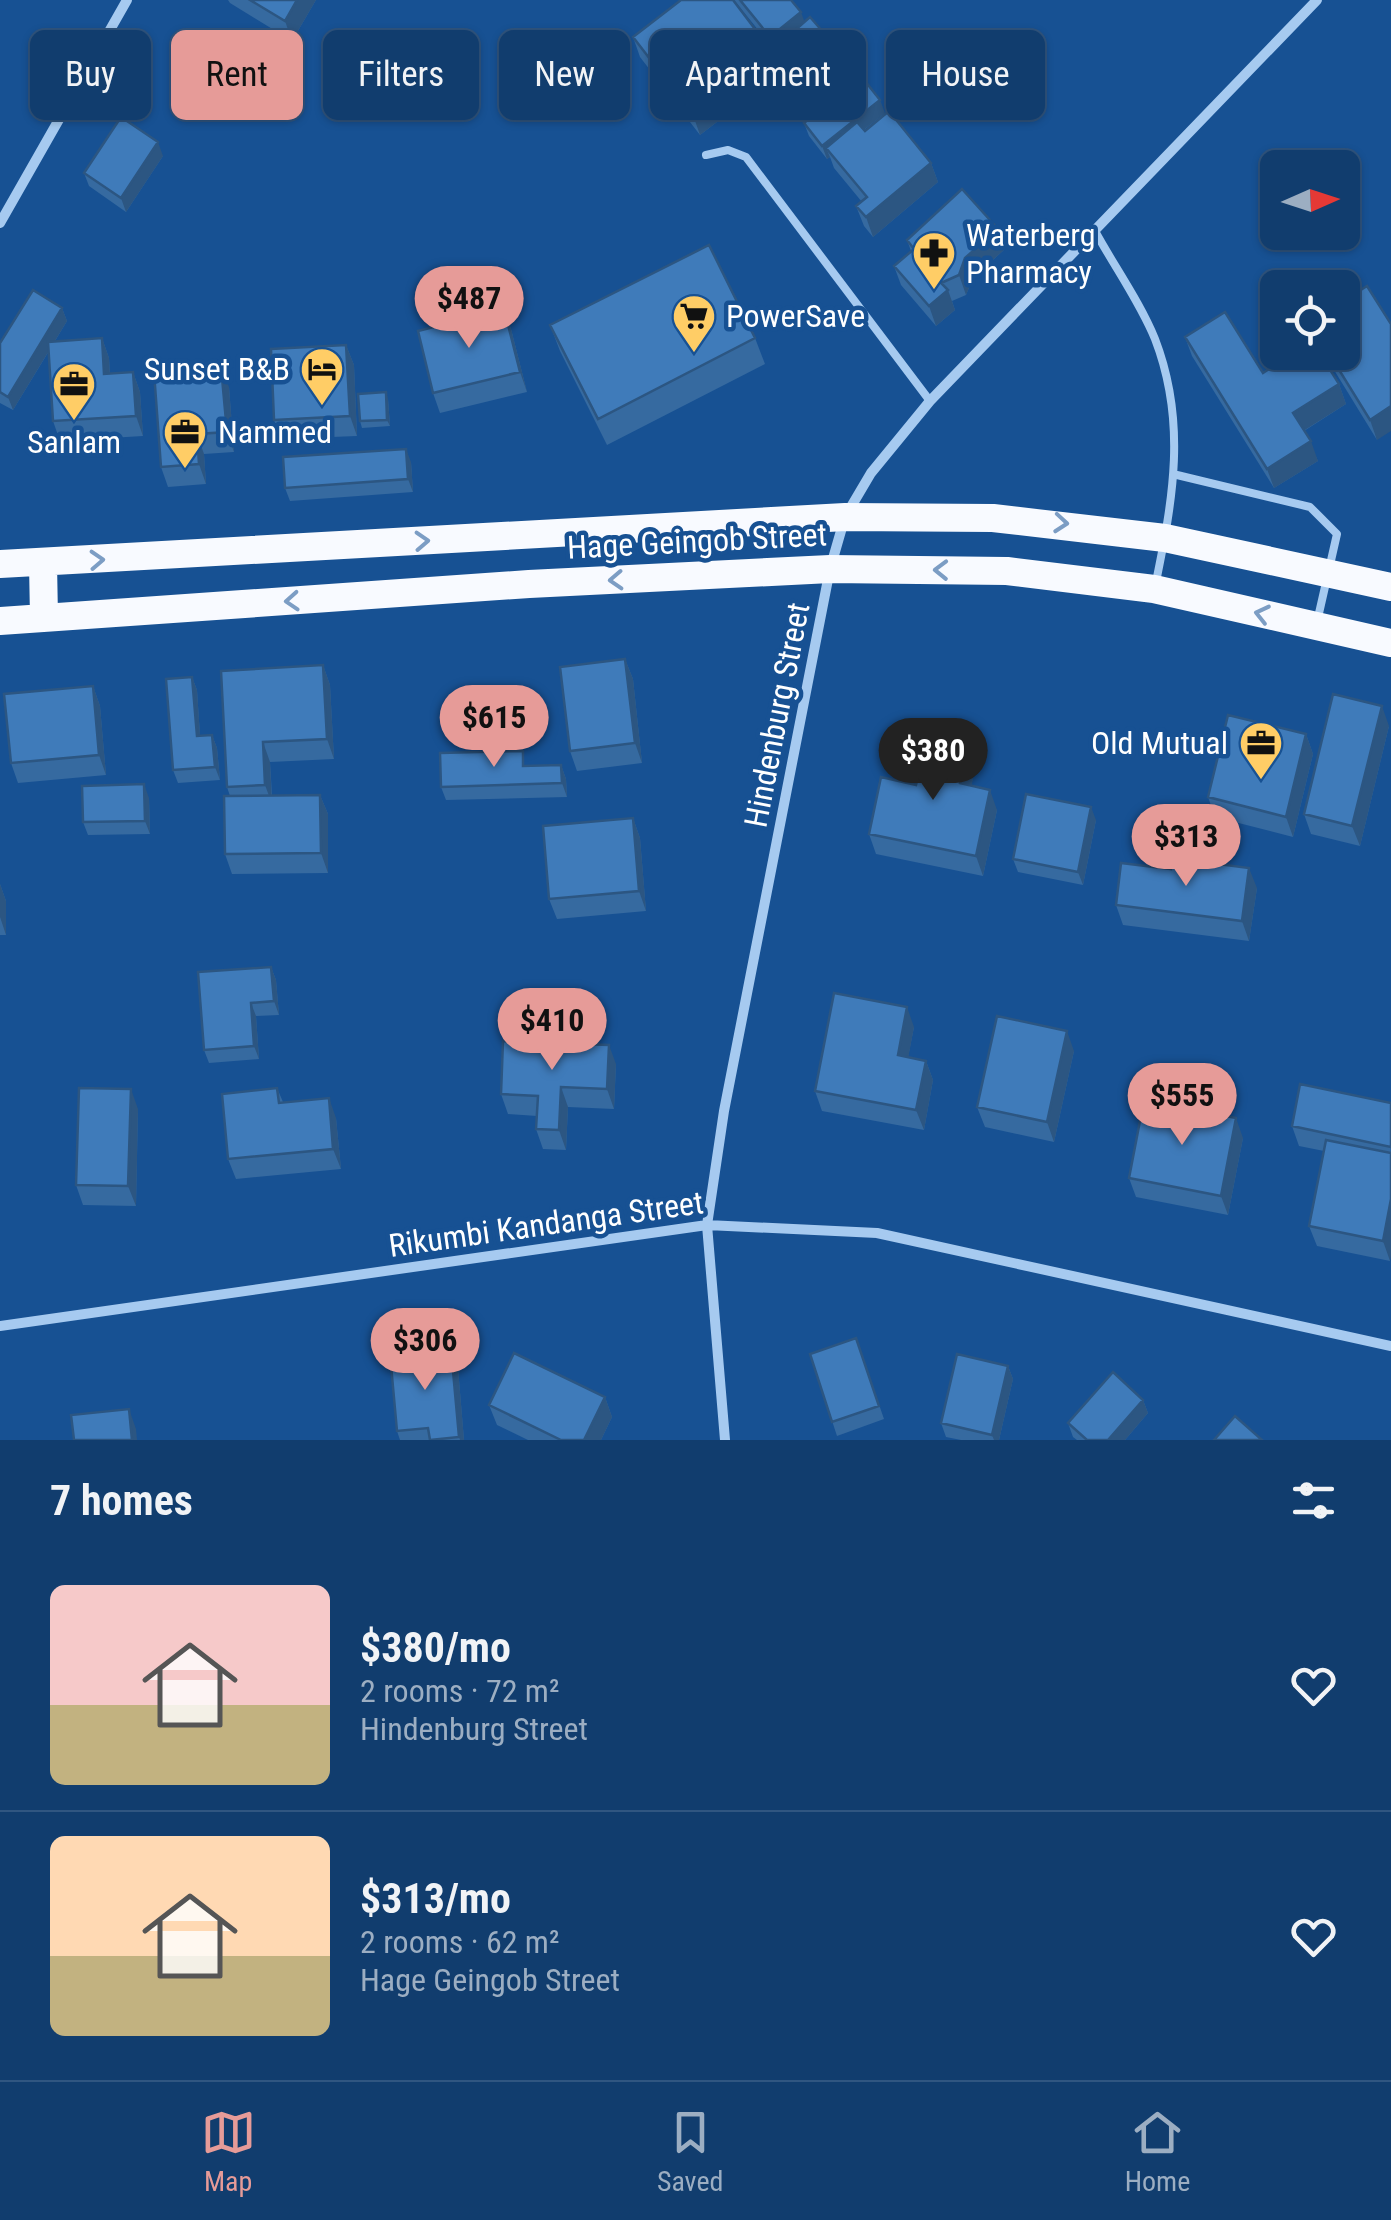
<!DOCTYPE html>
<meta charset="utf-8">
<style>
:root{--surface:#113d6e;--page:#1e4876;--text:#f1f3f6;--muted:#9caec2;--line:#305681;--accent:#e69b98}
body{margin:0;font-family:"Roboto Condensed",sans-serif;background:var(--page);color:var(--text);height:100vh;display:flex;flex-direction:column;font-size:38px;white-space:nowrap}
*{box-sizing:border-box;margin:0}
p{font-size:32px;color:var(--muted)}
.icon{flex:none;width:55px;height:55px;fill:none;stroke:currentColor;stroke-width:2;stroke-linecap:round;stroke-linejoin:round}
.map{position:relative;height:1440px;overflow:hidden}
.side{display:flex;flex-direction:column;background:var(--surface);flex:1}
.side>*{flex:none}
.top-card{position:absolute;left:30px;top:30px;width:1332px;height:90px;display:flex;gap:20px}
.needle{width:65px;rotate:87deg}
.fabs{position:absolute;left:1260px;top:150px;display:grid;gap:20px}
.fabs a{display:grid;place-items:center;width:100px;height:100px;border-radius:15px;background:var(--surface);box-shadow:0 2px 8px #0004,0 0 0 2px var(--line);font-size:50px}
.price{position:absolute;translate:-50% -85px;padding:0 22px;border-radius:35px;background:var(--accent);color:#111;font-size:32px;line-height:65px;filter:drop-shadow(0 2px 5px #0008)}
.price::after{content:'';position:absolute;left:50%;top:60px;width:30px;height:22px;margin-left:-15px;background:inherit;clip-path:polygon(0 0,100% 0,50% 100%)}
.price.on{background:#222;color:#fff}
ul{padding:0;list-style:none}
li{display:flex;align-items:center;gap:30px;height:250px;padding:0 50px}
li+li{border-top:2px solid var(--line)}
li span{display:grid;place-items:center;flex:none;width:280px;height:200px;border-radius:15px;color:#555}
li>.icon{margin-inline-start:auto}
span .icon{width:120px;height:120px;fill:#fffc;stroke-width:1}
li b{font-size:42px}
h2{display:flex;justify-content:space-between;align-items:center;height:120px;padding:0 50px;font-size:42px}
.chip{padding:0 35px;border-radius:15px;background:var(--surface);box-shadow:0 2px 8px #0004,0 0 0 2px var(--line);font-size:35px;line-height:90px}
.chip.on{background:var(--accent);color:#111}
.tabs{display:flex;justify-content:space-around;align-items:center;height:140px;border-top:2px solid var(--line);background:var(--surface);font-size:28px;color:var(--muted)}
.tabs a{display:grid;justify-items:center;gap:5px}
.tabs .on{color:var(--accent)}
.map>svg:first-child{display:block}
</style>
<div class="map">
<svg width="1391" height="1440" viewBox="0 0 1391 1440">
<rect width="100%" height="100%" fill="#175193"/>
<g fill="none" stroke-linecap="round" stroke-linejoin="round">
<!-- service -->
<path stroke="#a6caf0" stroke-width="8" d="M706 155 728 150 746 157 930 401
M1095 231C1114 266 1140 302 1155 339 1187 422 1173 499 1156 582
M1177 475 1310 507 1337 534 1317 622"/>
<!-- minor -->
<path stroke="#a6caf0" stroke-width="10" d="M0 223 127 0
M0 1326 707 1225 877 1233 1391 1346
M725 1440 707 1225 724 1111 830 569 845 517 871 473 930 401 1317 0"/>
<!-- trunk -->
<path stroke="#f8faff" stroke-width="28" d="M43 563 44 618
M0 564 845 517 993 518 1165 538 1391 587
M0 621 529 584 830 569 1007 571 1154 589 1391 643"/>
</g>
<!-- wall -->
<path fill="#366aa0" d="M228 0H316L292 41 230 3Z
M734 0H791L804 22 856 77 809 118 781 85 776 72 786 64 782 59 778 48 775 51Z
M633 37 771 61 758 71 764 86 700 135 640 57Z
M885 113 864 130 931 163 938 182 873 237 864 226 856 206 862 202 834 168 830 157 827 159 809 136 804 123Z
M163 156 126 212 89 186 84 173Z
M907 240 1005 249 973 278 966 295 952 301 955 310 936 326 901 285 894 266 911 251Z
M1342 302 1377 440 1323 352H1342Z
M62 308 67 321 55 341 102 338 109 358 110 374 133 372 140 392 143 436 60 441 53 421 49 351 13 410 0 403V343Z
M504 309 511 329 527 392 440 413 433 393Z
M550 325 755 338 765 364 607 445 560 351Z
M1185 337 1263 373 1339 384 1346 404 1304 431 1318 461 1274 488 1192 356Z
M346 345 354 365 357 436 281 439 274 420Z
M229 387 234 452 204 454 206 484 168 487 161 467Z
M388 399 390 426 362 428 360 421Z
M411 462 413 492 290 501 285 488Z
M625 659 633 679 642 763 577 771 570 751Z
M323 665 330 685 334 759 270 762 272 795H320L328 814V873L232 874 225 854 230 796 227 787Z
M192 677 197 690 200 736 212 735 217 748 220 780 178 783 173 770Z
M93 686 100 706 106 775 18 783 11 763Z
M1389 726 1360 846 1311 834 1304 814Z
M1306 734 1313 754 1293 837 1215 817 1208 797Z
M976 764 971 786 997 810 983 876 876 854 869 834 916 785Z
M561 765 566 779 567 797 446 800 441 787Z
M149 798 150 834 88 835 83 822Z
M633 818 640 838 646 911 557 919 549 899Z
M1096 820 1083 885 1018 872 1013 859Z
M0 884 6 901V935H0Z
M1257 888 1249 941 1123 925 1116 905Z
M271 967 276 980 279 1015 256 1016 259 1059 209 1063 204 1050Z
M914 1027 908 1057 926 1061 933 1080 924 1130 822 1111 815 1091Z
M1074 1051 1054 1142 985 1127 977 1107Z
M616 1064 614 1109 568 1107 566 1150 543 1149 536 1129 537 1116 508 1114 501 1094Z
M277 1088 283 1102 336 1118 341 1169 236 1179 228 1159Z
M1391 1103 1390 1261 1317 1246 1309 1226 1324 1151 1299 1146 1292 1126Z
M138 1109 136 1206 83 1205 76 1185Z
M1243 1138 1228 1215 1136 1197 1129 1178Z
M856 1338 884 1419 837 1436 810 1354Z
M1008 1366 1013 1379 999 1440H961L946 1437 941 1423Z
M458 1368 464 1440H400L397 1431Z
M605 1397 612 1417 601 1440H528L497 1425 489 1405Z
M1143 1400 1148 1413 1125 1440H1077L1073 1437 1068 1423Z"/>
<!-- shaded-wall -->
<path fill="#2c5682" d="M297 0H316L292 41 285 21Z
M801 12 806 26 775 51 770 37Z
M764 41 771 61 758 71 764 86 700 135 693 115 747 54Z
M851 64 856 77 809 118 804 104Z
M880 100 885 113 832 155 826 148 830 157 827 159 822 146Z
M158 142 163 156 126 212 121 198Z
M931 163 938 182 873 237 866 217Z
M998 229 1005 249 973 278 966 295 959 275 965 258Z
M948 290 955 310 936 326 929 306Z
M62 308 67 321 13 410 8 397Z
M504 309 511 329 527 392 520 372Z
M102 338 109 358 111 394 104 374Z
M346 345 354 365 357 436 350 416Z
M221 367 229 387 234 452 227 432Z
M133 372 140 392 143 436 136 416Z
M1339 384 1346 404 1300 433 1293 413Z
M386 392 388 399 390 426 387 420Z
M1391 406V431L1377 440 1370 420Z
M197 434 204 454 206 484 199 464Z
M1311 441 1318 461 1274 488 1267 469Z
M406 449 411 462 413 492 408 479Z
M625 659 633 679 642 763 635 743Z
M323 665 330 685 334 759 327 739Z
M192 677 197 690 201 750 197 736Z
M93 686 100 706 106 775 99 755Z
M1382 706 1389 726 1360 846 1352 826Z
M1306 734 1313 754 1293 837 1286 817Z
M212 735 217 748 220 780 215 767Z
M263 742 270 762 272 804 265 785Z
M969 745 976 764 968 803 960 783Z
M561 765 566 779 567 797 562 783Z
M144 784 149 798 150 834 145 821Z
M990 790 997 810 983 876 976 856Z
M320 795 328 814V873L321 853Z
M1091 807 1096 820 1083 885 1078 872Z
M633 818 640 838 646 911 639 891Z
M1249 868 1257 888 1249 941 1242 921Z
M0 884 6 901V935L0 917Z
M271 967 276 980 279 1015 274 1001Z
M251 1003 256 1016 259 1059 254 1046Z
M907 1007 914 1027 905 1075 898 1055Z
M1067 1031 1074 1051 1054 1142 1047 1122Z
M609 1045 616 1064 614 1109 607 1089Z
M926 1061 933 1080 924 1130 916 1110Z
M561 1087 568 1107 566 1150 559 1130Z
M131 1089 138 1109 136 1206 128 1186Z
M329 1098 336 1118 341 1169 333 1149Z
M1236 1118 1243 1138 1228 1215 1221 1196Z
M1391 1199V1256L1390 1261 1383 1241Z
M451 1349 458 1368 464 1440H460L459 1437Z
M1008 1366 1013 1379 999 1440H994L992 1435Z
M605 1397 612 1417 601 1440H584Z
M1143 1400 1148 1413 1125 1440H1108Z
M129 1409 136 1429 137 1440H132Z"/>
<!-- building -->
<path fill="#3f7bba" stroke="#2c5682" stroke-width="2.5" d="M250 0H297L285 21Z
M681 0H733L764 41 747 54 757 66 693 115 633 37Z
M740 0H791L801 12 770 37Z
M810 17 851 64 804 104 776 72 789 61 777 46Z
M861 76 880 100 822 146 804 123Z
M889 111 931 163 866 217 856 206 867 197 826 148 857 122 865 131Z
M121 117 158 142 121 198 84 173Z
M962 189 998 229 965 258 959 275 941 283 948 290 929 306 894 266 914 249 907 240Z
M709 245 755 338 598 419 550 325Z
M1315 270 1326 288H1289L1288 287Z
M1367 286 1391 324V406L1370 420 1328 352H1342V302Z
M33 290 62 308 8 397 0 392V343Z
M504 309 520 372 433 393 418 331Z
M1225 312 1263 373 1295 352H1319L1339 384 1293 413 1311 441 1267 469 1185 337Z
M102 338 104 374 133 372 136 416 53 421 48 342Z
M346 345 350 416 274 420 271 349Z
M221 367 227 432 197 434 199 464 161 467 154 372Z
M386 392 387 420 360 421 358 394Z
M406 449 408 479 285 488 283 457Z
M625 659 635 743 570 751 560 667Z
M323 665 327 739 263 742 265 785 227 787 221 671Z
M192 677 197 736 212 735 215 767 173 770 166 679Z
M93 686 99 755 11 763 4 694Z
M1333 694 1382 706 1352 826 1304 814Z
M1228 715 1306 734 1286 817 1208 797Z
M927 735 969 745 960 783 990 790 976 856 869 834 881 777 916 785Z
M523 751V766L561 765 562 783 441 787 440 753Z
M144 784 145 821 83 822 82 786Z
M1026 794 1091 807 1078 872 1013 859Z
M320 795 321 853 225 854 224 796Z
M633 818 639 891 549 899 543 826Z
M1172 858 1249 868 1242 921 1116 905 1121 863 1171 869Z
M271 967 274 1001 251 1003 254 1046 204 1050 198 972Z
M834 993 907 1007 898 1055 926 1061 916 1110 815 1091Z
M997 1016 1067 1031 1047 1122 977 1107Z
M503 1041 609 1045 607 1089 561 1087 559 1130 536 1129 538 1096 501 1094Z
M1300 1084 1391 1103V1147L1292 1126Z
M79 1088 131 1089 128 1186 76 1185Z
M277 1088 279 1103 329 1098 333 1149 228 1159 222 1094Z
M1144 1100 1236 1118 1221 1196 1129 1178Z
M1326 1140 1391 1153V1199L1383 1241 1309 1226Z
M856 1338 879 1406 832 1422 810 1354Z
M451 1349 459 1437 430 1440 428 1428 397 1431 390 1354Z
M514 1353 605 1397 584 1440H561L489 1405Z
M957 1354 1008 1366 992 1435 941 1423Z
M1113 1372 1143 1400 1108 1440H1087L1068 1423Z
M129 1409 132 1440H74L71 1415Z
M1235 1416 1262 1440H1214Z"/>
<!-- one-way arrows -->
<defs><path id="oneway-chevron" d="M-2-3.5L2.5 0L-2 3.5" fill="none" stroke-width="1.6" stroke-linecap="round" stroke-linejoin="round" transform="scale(2.5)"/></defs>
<g stroke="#7c9dc4">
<use href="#oneway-chevron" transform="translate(1061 523) rotate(5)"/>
<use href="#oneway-chevron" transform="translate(422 541) rotate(-3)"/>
<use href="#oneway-chevron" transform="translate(97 560) rotate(-3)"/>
<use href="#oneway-chevron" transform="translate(941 570) rotate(-179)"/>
<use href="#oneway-chevron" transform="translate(616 580) rotate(177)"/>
<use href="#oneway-chevron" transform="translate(292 601) rotate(176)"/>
<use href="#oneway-chevron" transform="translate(1262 614) rotate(-167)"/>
</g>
<!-- icons -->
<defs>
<g id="pharmacy-pin" transform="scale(2.25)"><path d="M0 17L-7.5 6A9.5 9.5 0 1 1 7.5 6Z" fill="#ffcd66" stroke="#175193"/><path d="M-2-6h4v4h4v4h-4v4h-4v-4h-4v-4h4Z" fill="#111"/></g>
<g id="supermarket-pin" transform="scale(2.25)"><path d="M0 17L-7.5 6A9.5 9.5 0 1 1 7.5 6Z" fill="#ffcd66" stroke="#175193"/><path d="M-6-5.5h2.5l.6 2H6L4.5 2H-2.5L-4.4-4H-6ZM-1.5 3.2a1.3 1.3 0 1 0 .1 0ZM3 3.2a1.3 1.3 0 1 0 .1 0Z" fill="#111"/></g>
<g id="hotel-pin" transform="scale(2.25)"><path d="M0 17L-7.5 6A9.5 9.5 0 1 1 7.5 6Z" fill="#ffcd66" stroke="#175193"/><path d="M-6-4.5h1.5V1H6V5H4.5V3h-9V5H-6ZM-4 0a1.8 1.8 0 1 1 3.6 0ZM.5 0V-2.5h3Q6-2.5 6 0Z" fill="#111"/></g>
<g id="office-pin" transform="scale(2.25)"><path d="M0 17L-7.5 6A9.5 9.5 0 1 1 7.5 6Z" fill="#ffcd66" stroke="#175193"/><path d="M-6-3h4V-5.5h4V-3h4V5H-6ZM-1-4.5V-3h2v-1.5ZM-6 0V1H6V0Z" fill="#111"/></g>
</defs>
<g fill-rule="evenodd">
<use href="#pharmacy-pin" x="934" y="253"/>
<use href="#supermarket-pin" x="694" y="316"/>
<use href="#hotel-pin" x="322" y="369"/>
<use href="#office-pin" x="74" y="384"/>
<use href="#office-pin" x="185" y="432"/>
<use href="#office-pin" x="1261" y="743"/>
</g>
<g text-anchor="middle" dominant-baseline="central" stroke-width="9" stroke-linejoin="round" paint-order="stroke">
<!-- poi labels -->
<g font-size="32" fill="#fff" stroke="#175193" text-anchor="start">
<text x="966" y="235">Waterberg<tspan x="966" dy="37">Pharmacy</tspan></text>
<text x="726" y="316">PowerSave</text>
<text x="290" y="369" text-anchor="end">Sunset B&amp;B</text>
<text x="218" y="432">Nammed</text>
<text x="74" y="442" text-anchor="middle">Sanlam</text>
<text x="1228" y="743" text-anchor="end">Old Mutual</text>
</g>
<!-- street labels -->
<g font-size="32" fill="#fff" stroke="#175193">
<text transform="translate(697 541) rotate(-3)">Hage Geingob Street</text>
<text transform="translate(777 715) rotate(-79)">Hindenburg Street</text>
<text transform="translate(546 1224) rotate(-8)">Rikumbi Kandanga Street</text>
</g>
</g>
</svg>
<div class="fabs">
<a><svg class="needle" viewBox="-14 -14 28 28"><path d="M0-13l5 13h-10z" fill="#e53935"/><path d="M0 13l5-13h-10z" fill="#9caec2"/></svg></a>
<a><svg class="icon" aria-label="locate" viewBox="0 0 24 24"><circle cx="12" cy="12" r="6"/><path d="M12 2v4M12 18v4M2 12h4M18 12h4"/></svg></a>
</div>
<b class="price" style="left:469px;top:351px">$487</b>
<b class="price" style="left:494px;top:770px">$615</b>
<b class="price on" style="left:933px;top:803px">$380</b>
<b class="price" style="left:1186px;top:889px">$313</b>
<b class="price" style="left:552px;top:1073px">$410</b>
<b class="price" style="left:1182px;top:1148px">$555</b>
<b class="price" style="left:425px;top:1393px">$306</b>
<div class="top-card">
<a class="chip">Buy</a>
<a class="chip on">Rent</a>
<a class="chip">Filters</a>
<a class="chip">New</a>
<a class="chip">Apartment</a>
<a class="chip">House</a>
</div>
</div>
<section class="side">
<h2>7 homes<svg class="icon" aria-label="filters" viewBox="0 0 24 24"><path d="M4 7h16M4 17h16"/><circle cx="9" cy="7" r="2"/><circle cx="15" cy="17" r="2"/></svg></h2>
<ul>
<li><span style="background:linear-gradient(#f6c9c9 60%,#c2b280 0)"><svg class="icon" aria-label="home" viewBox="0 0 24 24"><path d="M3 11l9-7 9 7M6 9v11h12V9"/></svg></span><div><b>$380/mo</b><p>2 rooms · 72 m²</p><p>Hindenburg Street</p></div><svg class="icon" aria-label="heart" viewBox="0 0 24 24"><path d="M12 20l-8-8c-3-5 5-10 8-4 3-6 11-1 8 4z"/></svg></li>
<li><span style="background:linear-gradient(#ffd9b3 60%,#c2b280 0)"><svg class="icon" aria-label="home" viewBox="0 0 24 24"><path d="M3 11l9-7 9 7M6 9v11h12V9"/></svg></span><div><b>$313/mo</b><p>2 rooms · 62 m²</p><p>Hage Geingob Street</p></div><svg class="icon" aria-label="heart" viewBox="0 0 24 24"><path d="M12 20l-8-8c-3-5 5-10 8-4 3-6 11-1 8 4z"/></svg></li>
</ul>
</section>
<nav class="tabs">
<a class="on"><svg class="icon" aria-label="map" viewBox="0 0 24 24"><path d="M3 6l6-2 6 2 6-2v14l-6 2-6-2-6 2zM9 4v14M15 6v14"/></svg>Map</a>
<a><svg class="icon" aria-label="saved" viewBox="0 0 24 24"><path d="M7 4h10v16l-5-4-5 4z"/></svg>Saved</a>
<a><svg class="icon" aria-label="home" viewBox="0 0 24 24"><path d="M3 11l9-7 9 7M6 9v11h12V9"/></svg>Home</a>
</nav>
